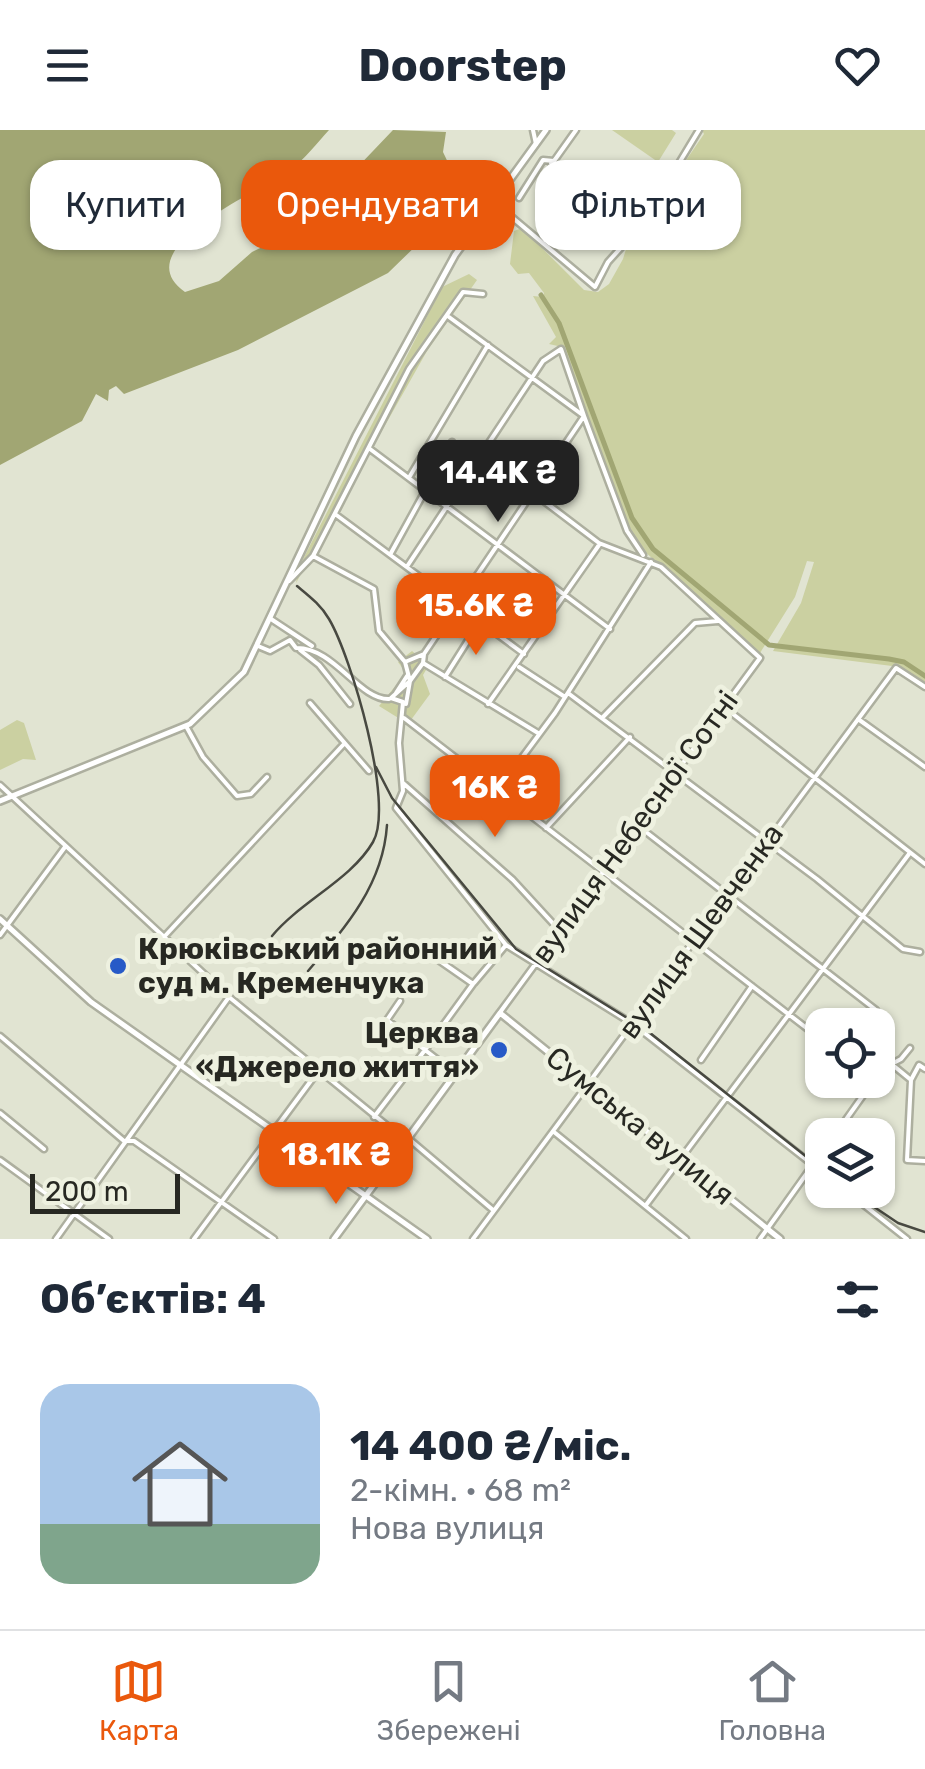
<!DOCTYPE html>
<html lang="uk">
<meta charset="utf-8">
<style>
:root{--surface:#fff;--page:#f6f6f7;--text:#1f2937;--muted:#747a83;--line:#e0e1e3;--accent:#ea580c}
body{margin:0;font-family:Rubik,sans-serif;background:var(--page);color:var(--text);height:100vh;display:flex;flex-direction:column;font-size:38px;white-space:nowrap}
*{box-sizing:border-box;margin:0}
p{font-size:32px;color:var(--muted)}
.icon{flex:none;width:55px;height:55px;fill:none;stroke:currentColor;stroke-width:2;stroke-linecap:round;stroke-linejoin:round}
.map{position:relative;height:1109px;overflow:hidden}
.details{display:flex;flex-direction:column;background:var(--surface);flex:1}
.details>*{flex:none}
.hud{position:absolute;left:30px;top:30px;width:865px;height:90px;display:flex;gap:20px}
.fabs{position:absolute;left:805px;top:878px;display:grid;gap:20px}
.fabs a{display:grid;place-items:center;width:90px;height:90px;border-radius:20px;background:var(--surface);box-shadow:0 2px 8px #0004;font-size:50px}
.scale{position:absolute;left:30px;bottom:25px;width:150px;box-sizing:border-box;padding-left:10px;border:5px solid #272822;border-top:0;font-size:28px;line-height:35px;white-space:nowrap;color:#272822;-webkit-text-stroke:8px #eef1e0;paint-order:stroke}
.price{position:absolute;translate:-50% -85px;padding:0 22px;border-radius:20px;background:var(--accent);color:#fff;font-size:32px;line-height:65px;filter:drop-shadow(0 2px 5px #0008)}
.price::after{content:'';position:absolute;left:50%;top:60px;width:30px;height:22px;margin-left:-15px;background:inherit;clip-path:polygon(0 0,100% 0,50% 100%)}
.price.active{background:#222;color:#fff}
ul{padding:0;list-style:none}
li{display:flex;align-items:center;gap:30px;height:250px;padding:0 40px}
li+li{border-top:2px solid var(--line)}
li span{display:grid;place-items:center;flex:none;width:280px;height:200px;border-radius:30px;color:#555}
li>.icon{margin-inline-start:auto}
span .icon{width:120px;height:120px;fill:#fffc;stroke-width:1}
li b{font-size:42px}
h2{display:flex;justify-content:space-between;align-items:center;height:120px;padding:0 40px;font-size:42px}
.pill{padding:0 35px;border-radius:30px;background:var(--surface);box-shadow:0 2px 8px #0004;font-size:35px;line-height:90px}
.pill.active{background:var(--accent);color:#fff}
header{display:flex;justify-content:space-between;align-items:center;height:130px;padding:0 40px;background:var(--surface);font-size:45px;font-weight:700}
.tabs{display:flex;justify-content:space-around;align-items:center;height:140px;border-top:2px solid var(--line);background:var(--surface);font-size:28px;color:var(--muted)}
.tabs a{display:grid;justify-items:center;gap:5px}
.tabs .active{color:var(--accent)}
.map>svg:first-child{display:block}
</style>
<header><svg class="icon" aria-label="menu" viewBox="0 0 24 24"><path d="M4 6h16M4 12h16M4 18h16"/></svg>Doorstep<svg class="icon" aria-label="heart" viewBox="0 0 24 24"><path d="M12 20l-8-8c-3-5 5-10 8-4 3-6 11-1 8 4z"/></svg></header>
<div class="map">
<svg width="925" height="1109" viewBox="0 0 925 1109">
<rect width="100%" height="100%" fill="#e1e4d2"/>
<!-- green -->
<path fill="#cbd0a1" d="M612 0H672L676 3 658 32Z
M702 0H925V555L900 537 773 521 801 473 814 432 807 431 795 467 760 523 636 414 562 217 549 214 556 207 533 166 543 167 544 163 529 143 518 144 510 134 514 101 522 98 584 160 598 162 609 154 623 129 634 93 667 58 704 4Z
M469 144 477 150 427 221 296 453 299 437 442 157Z
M412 521 429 535 423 545 430 564 408 594 379 576 406 543 398 532Z
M17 590 24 593 36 630 23 629 0 640V600Z"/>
<!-- water -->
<path fill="#a1a673" d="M0 0H329C317 13 305 29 290 40 266 59 122 118 185 162L219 151 252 122 283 107 321 77H331V65L393 0 446 2 443 22 453 43 424 108 388 143 238 220 124 264 116 256 109 260 108 271 96 264 82 291 0 335Z"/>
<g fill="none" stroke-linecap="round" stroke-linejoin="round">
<!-- canal -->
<path stroke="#a1a673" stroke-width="5" d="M541 165 559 193 632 388 653 419 769 515 889 529 904 532 925 546"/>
<!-- minor casing -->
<g stroke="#adaf9f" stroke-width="9">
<path id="minor" d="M533 0 536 14
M551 33 560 48 627 101
M519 68 543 30 554 31 576 0
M494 72 595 157 608 132 627 111 629 95 651 61 673 43 699 0
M449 187 584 286 627 401 643 425
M370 319 610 499
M483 325 599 413 661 437 760 528 501 881
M410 346 488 215
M335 384 524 524
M391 423 452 312
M313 426 374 459 379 501 405 532
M408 435 543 231 561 219 584 286 424 524 405 532 410 551 391 568 403 572 399 613 403 661 396 678 506 815 633 894 822 1042
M289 451 313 426 409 239 463 162 483 164
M271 489 312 516
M258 516 270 521 290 510 296 518C334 517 359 570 389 569
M300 520 319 535 350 574
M423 533 538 603
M519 537 565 567
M445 547 479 493
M396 563 407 546
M568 563 817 749 903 819 920 822
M310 573 369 641
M406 574 410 551 423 533 424 524
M488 574 599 415
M724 577 925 734
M603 587 695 493 718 491
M404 588 822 910
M858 589 925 637
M186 596 203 627 237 666 251 664 267 647
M403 653 513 750 559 800
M0 655 229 867 406 1011
M498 660 555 583 651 432
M637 695 876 880
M546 698 630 607
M0 805 65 717
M164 807 343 615
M414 813 473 854 425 920 455 943
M474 853 506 815
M0 906 124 1011H134L274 1109
M701 930 752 856
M889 932 911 950
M884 938 901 929 910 918
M925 939 919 935 911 950 907 1030 925 1031
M878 945V944
M0 983 44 1019
M374 987 425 920 387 890 400 871
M554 1002 686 1109
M835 1005 874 950
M409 1009 493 1080
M0 1030 109 1109
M845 1060 907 1109
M646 1075 909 724
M56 1109 229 867
M194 1109 316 944
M473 1109 896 538 925 557
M760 1109 822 1022"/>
</g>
<!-- tertiary casing -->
<g stroke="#adaf9f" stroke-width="10">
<path id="tertiary" d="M334 1109 500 883 780 1109"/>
</g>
<!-- secondary casing -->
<g stroke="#adaf9f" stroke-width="10">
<path id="secondary" d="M0 671 190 594 244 542 356 306 455 125 546 0
M0 789 91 872 427 1109"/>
</g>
<!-- minor -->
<use href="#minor" stroke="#fff" stroke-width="4"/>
<!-- tertiary -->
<use href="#tertiary" stroke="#fff" stroke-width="5"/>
<!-- secondary -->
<use href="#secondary" stroke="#fff" stroke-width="5"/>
<!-- rail -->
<path stroke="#484941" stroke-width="2.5" d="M376 637 392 668 516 819 645 899 822 1039
M272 806C301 771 351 750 373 712 395 674 351 526 329 489 321 475 309 466 297 456
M308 841C346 797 383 755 387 695
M849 1060 898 1093 925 1102"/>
</g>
<!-- markers -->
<g fill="#275ac7" stroke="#eef1e0" stroke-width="4">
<circle cx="118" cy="836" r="10"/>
<circle cx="499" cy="920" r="10"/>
</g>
<g text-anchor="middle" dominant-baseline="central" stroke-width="10" stroke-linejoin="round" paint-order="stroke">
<!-- street labels -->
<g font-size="30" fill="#272822" stroke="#eef1e0">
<text transform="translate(635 697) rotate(-54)">вулиця Небесної Сотні</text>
<text transform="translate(701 801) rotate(-54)">вулиця Шевченка</text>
<text transform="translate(640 996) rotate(39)">Сумська вулиця</text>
</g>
<!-- poi labels -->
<g font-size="30" font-weight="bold" fill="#272822" stroke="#eef1e0" text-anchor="start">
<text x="138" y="819">Крюківський районний<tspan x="138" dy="34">суд м. Кременчука</tspan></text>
<text x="479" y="903" text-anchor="end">Церква<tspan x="479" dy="34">«Джерело життя»</tspan></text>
</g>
</g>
</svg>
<div class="fabs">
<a><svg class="icon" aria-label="locate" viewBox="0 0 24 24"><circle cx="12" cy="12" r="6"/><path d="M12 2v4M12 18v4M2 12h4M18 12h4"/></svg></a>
<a><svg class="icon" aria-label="layers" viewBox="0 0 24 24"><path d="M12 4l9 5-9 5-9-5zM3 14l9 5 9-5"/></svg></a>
</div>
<div class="scale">200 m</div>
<b class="price active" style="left:498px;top:395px">14.4K ₴</b>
<b class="price" style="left:476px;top:528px">15.6K ₴</b>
<b class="price" style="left:495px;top:710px">16K ₴</b>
<b class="price" style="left:336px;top:1077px">18.1K ₴</b>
<div class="hud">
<a class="pill">Купити</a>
<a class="pill active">Орендувати</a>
<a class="pill">Фільтри</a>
</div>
</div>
<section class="details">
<h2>Об’єктів: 4<svg class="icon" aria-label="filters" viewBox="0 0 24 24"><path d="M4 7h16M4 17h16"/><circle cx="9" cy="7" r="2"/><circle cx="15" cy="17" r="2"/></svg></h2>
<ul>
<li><span style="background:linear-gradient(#a9c7e8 70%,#7fa58c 0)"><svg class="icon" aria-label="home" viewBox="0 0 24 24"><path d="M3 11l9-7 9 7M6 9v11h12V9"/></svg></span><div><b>14 400 ₴/міс.</b><p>2-кімн. · 68 m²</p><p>Нова вулиця</p></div></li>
</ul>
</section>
<nav class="tabs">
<a class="active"><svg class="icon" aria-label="map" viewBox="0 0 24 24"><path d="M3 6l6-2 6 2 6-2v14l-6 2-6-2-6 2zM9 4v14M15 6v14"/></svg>Карта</a>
<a><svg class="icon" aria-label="saved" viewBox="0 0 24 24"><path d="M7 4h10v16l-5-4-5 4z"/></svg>Збережені</a>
<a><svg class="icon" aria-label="home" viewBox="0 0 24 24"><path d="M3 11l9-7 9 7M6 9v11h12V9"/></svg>Головна</a>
</nav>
